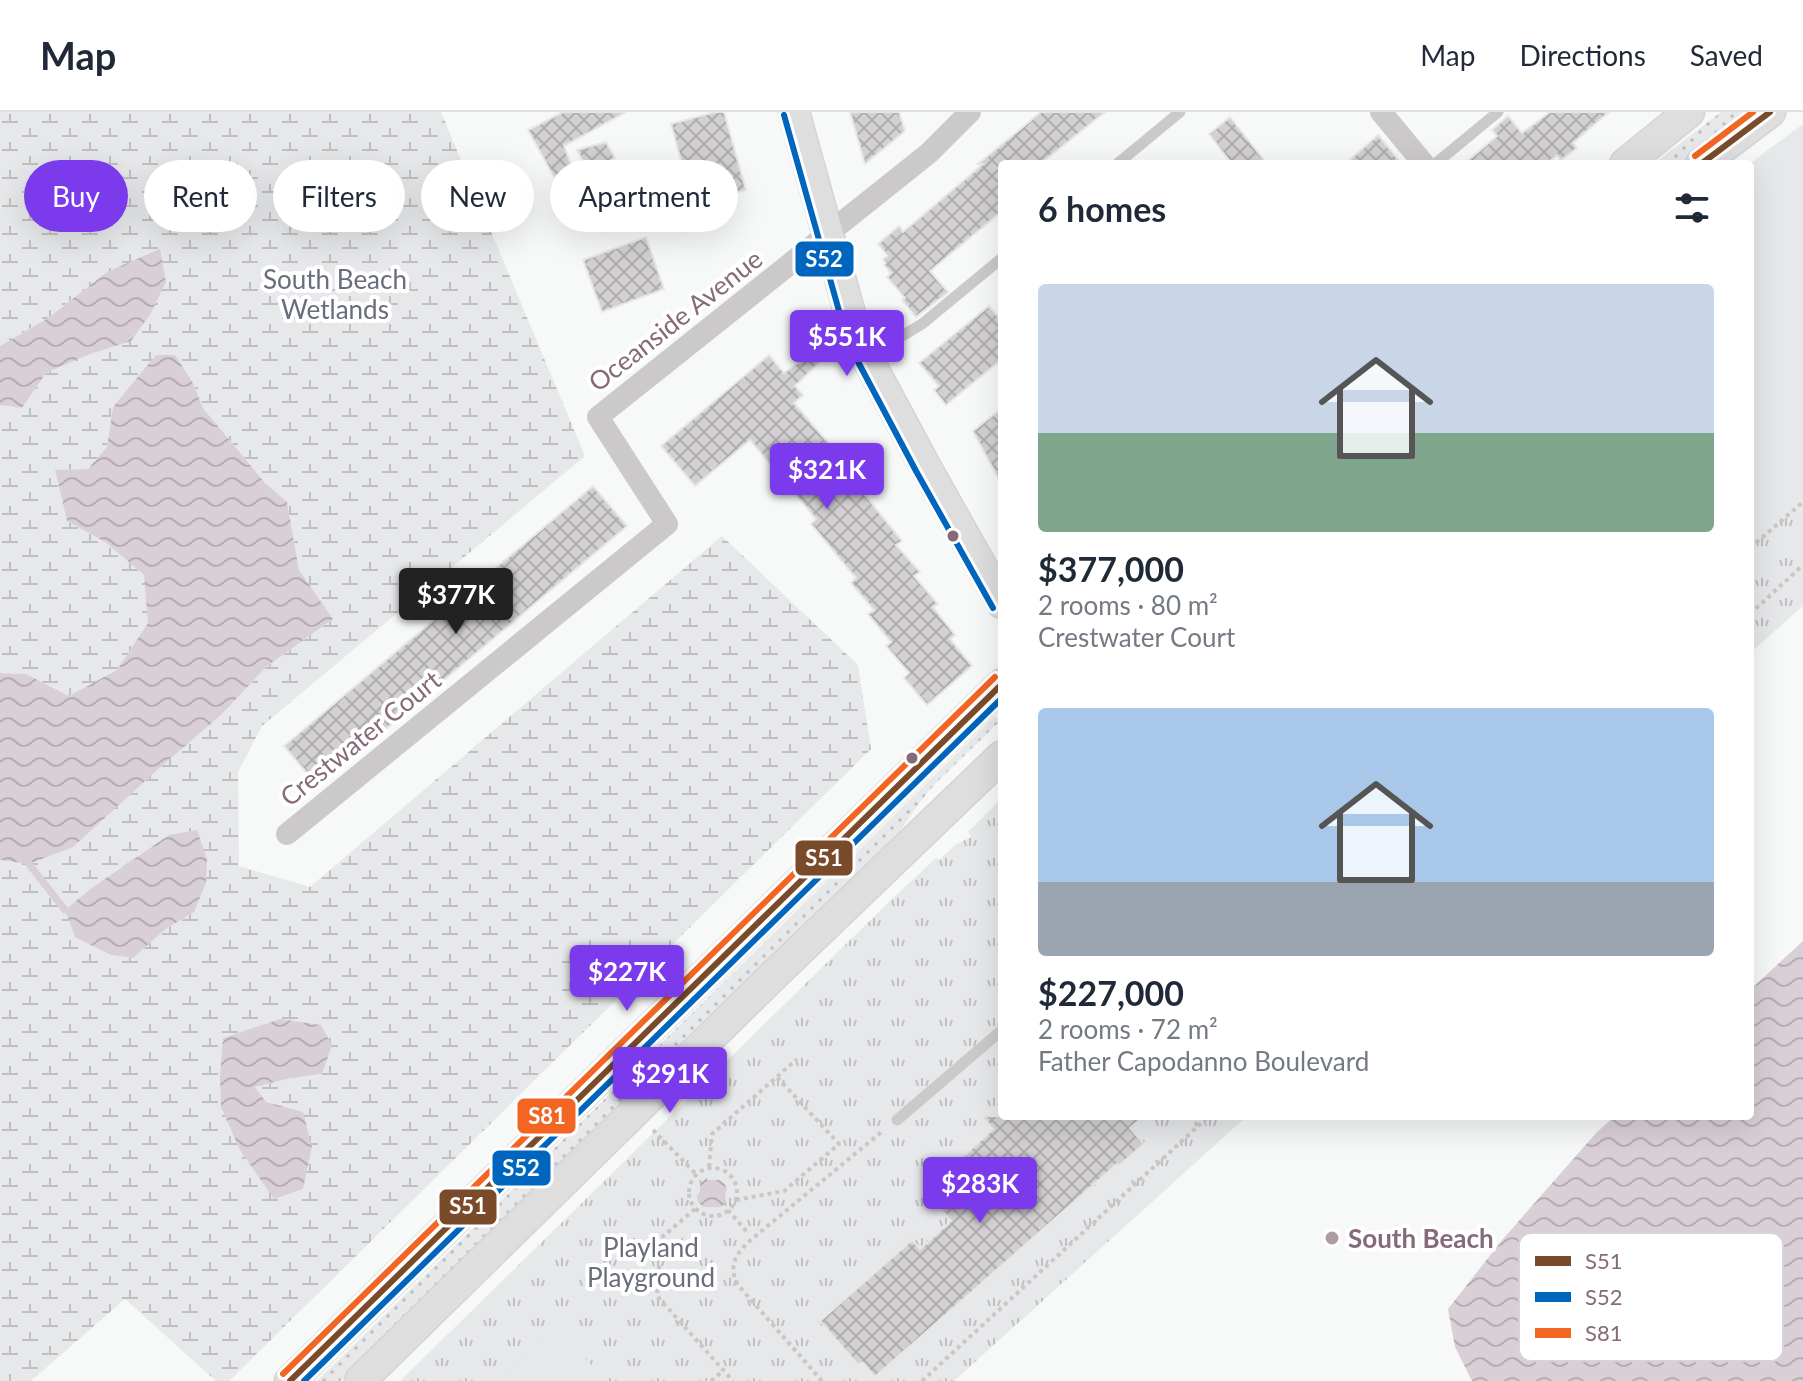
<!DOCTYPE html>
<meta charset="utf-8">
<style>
:root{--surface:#fff;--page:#f6f6f7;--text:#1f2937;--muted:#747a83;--line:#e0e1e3;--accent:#7c3aed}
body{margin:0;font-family:Lato,sans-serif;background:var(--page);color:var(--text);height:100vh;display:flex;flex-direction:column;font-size:30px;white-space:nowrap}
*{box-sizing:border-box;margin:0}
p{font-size:26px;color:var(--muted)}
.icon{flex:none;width:44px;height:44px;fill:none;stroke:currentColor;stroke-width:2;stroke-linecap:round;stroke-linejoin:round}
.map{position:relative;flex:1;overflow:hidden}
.sheet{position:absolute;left:998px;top:48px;width:756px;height:960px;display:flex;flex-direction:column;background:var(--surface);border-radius:8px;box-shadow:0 8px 32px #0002}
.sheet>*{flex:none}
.guide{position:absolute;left:24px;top:48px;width:760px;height:72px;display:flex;gap:16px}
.price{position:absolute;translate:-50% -68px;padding:0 18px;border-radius:8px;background:var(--accent);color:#fff;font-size:26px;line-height:52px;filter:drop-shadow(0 2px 4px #0008)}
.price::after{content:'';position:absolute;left:50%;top:48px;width:24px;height:18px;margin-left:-12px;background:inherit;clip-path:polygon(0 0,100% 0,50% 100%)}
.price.active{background:#222;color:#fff}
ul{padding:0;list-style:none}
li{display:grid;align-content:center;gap:16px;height:424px;padding:0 40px}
li span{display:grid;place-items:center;height:248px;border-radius:8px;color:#555}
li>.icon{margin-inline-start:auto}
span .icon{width:144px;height:144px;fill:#fffc;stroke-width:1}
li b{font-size:34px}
h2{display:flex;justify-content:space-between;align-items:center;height:96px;padding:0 40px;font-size:34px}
.chip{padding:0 28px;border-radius:36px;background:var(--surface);box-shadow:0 8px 32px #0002;font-size:28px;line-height:72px}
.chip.active{background:var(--accent);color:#fff}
header{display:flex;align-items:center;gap:48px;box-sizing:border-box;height:112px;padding:0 40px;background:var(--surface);border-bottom:2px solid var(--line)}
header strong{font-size:38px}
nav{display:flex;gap:44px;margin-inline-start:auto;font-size:28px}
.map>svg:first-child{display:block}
</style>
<header>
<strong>Map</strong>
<nav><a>Map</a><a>Directions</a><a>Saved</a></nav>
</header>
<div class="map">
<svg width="1803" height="1269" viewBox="0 0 1803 1269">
<defs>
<pattern id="grass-dots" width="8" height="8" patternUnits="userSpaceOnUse" patternTransform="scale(2)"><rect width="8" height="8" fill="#e6e8ea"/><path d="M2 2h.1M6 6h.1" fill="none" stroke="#c0c0c2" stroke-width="1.8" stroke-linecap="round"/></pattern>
<pattern id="wetland-marsh" width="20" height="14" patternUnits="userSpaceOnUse" patternTransform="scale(2)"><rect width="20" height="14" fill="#e6e8ea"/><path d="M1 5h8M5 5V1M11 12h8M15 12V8" fill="none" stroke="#c0c0c2"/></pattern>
<pattern id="park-tufts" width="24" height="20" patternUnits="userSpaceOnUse" patternTransform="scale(2)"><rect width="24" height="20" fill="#e6e8ea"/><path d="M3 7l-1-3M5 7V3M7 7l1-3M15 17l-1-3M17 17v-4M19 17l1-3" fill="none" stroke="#c0c0c2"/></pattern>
<pattern id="water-waves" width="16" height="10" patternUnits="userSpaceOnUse" patternTransform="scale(2)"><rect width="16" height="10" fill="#d9cfd6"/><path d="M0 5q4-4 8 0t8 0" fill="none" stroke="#b6acb2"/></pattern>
<pattern id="building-cross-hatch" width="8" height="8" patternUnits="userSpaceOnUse" patternTransform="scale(2)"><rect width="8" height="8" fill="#d2d0d2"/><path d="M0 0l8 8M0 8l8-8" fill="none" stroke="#b0adaf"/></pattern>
</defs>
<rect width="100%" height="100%" fill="#f7f8f8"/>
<!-- grass -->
<path fill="url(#grass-dots)" d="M1721 0H1749L1681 52H1653Z
M995 604 1000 609 934 673 920 690 898 722 876 745 340 1269H317Z"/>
<!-- wetland -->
<path fill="url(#wetland-marsh)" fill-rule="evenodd" d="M0 0H441L585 344 262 614 238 660 239 754 310 775 722 424 858 553 871 637 229 1269H216L125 1187 31 1269H0V748L29 752 155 660 221 603 266 555 333 507 299 458 287 390 265 371 203 296 193 271 113 294 107 335 88 357 55 358 67 409 105 430 144 463 149 511 117 558 69 584 26 562 0 561V293L22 296 46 261 90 242 130 228 107 160 48 206 0 234ZM169 723 194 800 167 816 133 846 111 843 75 824 65 798 90 777ZM223 927 322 962 291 966 255 975 266 990 274 1087Z"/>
<!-- park -->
<path fill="url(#park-tufts)" d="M1803 12V494L1750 541 1749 52Z
M1002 686V1004H1247L954 1269H400L892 787 936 746 939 748 955 733 971 725 968 720Z"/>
<!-- garden -->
<path fill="#e6e8ea" d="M1803 25V371L1750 417V64Z
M557 1213 605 1269H501L503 1266Z"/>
<!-- water -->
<path fill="url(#water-waves)" d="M160 137 166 170 151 201 131 229 90 242 46 261 22 296 0 293V234L48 206 107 160Z
M156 243H175L193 271 203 296 265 371 287 390 299 458 333 507 266 555 221 603 155 660 73 735 29 752 0 748V561L26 562 69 584 117 558 148 511 144 463 105 430 67 409 55 358 88 357 107 335 113 295Z
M197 718 207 747 206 771 194 800 167 816 133 846 111 843 75 825 65 798 90 777 169 723Z
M1803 829V1269H1472L1455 1235 1448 1197 1503 1127 1597 1020 1615 1004H1750V878Z
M280 907 321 913 332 933 322 962 291 966 255 975 266 990 303 1000 312 1035 303 1077 274 1087 240 1038 221 995 220 964 223 926Z
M704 1068H719L724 1071 727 1076 725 1083 726 1088 723 1094C720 1096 708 1095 703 1095L698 1090 697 1085 700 1079V1072Z"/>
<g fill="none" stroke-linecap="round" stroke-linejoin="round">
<!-- stream -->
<path stroke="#d9cfd6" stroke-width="7" d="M29 752 65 798"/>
</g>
<!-- building -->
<path fill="url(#building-cross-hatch)" stroke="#e6e8e8" stroke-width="2" d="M563 0H626L564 34 572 55 554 65 528 18Z
M715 0H724L746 78 693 92 671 12Z
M850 0H899L905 19 865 52Z
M1041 0H1105L1040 52H1002V99L930 159 948 180 916 205 902 188 905 186 887 165 891 161 884 153 886 151 883 147 888 144 878 132 899 114 903 120 983 52H978Z
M1550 0H1609L1573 31 1577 36 1561 48 1557 43 1547 52H1464L1497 24 1492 18 1508 4 1522 21Z
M1230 5 1267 52H1232L1209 22Z
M1378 23 1402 52H1345Z
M606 30 615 46 589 60 577 38Z
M646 125 664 177 602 200 583 148Z
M989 194 1002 209V247L946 293 934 278 939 274 919 251Z
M814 239 822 248 795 274 803 283 794 291 862 370 857 373 902 429 896 433 920 460 914 464 938 492 933 495 955 523 950 527 972 554 927 593 904 566 909 561 886 534 891 530 868 502 874 498 851 471 856 466 811 412 816 407 750 328 695 374 661 334 769 243 784 261Z
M1002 296V373L973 319Z
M593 374 627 414 318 674 284 634Z
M982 1004H1144L1130 1016 1144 1032 1119 1054 1117 1052 875 1265 862 1250 858 1253 820 1209 912 1128 920 1137 951 1109 923 1077 954 1049 956 1051 993 1017Z"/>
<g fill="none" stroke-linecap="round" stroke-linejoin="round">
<!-- secondary casing -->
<g stroke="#d5d4d5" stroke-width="33">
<path id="secondary" d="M794 0 857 227 925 354 1002 491
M1625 52 1689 0
M1701 52 1770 0
M290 1269 1002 572
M360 1269 775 862 1002 644"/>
</g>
<!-- path -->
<path stroke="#c9c7c8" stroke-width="4" stroke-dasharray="4 4" stroke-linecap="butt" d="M1750 436 1803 390
M1750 502 1803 453
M1190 1004 1198 1014
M653 1018 696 1062
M709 1055 712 1022 797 947
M689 1080a24 24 0 1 1 48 0a24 24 0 1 1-48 0Z
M736 1088 784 1079 839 1032 777 965
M695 1097 661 1126 657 1184 733 1269
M728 1098 747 1120
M711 1269 723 1259
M822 1269 738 1173C727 1153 737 1140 753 1126L884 1018
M922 1269 1209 1004"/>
<!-- lane -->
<path stroke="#cbc9ca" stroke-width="11" d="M1117 52 1180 0
M1435 52 1498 0
M867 245 922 212 1002 146
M897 1008 1002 918"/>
<!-- street -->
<path stroke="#cbc9ca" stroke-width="22" d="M1381 0 1424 52
M287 722 667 412 598 305 929 41 970 0"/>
<!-- secondary -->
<use href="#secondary" stroke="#dfdede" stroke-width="30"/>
<!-- bus-1 casing -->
<g stroke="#fff" stroke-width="12">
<path id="bus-1" d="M1701 52 1770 0
M290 1269 1002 572"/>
</g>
<!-- bus-2 casing -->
<g stroke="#fff" stroke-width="12">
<path id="bus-2" d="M784 3 848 231 916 359 993 496
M304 1269 1002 586"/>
</g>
<!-- bus-3 casing -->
<g stroke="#fff" stroke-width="12">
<path id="bus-3" d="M1695 44 1753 0
M283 1262 995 565"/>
</g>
<!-- bus-1 -->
<use href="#bus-1" stroke="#7a4b2a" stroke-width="6"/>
<!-- bus-2 -->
<use href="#bus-2" stroke="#0065bd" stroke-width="6"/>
<!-- bus-3 -->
<use href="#bus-3" stroke="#f26522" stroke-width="6"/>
</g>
<!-- markers -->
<g fill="#856a79" stroke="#fff" stroke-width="3">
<circle cx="953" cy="424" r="7"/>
<circle cx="912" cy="646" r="7"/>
</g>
<circle fill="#ad9ca5" stroke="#fff" stroke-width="3" cx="1332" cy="1126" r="8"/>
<g text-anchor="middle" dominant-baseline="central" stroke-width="8" stroke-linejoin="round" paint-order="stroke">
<!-- park labels -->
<g font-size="26" fill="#696d7c" stroke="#fff">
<text x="335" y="167">South Beach<tspan x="335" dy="30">Wetlands</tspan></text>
<text x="651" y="1135">Playland<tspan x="651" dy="30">Playground</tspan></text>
</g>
<!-- street labels -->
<g font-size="26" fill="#856a79" stroke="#fff">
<text transform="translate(675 208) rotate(-38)">Oceanside Avenue</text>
<text transform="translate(360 626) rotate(-39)">Crestwater Court</text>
</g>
<!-- poi labels -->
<g font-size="26" font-weight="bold" fill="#856a79" stroke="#fff" text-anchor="start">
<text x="1348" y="1126">South Beach</text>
</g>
</g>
<!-- legend -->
<rect x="1519" y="1121" width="264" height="128" rx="12" fill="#fff" stroke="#dad2d7" stroke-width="2"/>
<rect x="1535" y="1144" width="36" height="10" fill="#7a4b2a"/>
<rect x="1535" y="1180" width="36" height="10" fill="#0065bd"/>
<rect x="1535" y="1216" width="36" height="10" fill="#f26522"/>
<g font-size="22" fill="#856a79">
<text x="1585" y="1157">S51</text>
<text x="1585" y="1193">S52</text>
<text x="1585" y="1229">S81</text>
</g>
<g stroke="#fff" stroke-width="3">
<rect x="794" y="128" width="61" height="38" rx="8" fill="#0065bd"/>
<rect x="794" y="727" width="60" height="38" rx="8" fill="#7a4b2a"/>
<rect x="516" y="985" width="61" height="38" rx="8" fill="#f26522"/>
<rect x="491" y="1037" width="61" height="38" rx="8" fill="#0065bd"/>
<rect x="438" y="1076" width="60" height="38" rx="8" fill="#7a4b2a"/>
</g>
<g font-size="22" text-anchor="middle" font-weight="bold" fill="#fff">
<text x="824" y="155">S52</text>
<text x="824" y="754">S51</text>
<text x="547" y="1012">S81</text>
<text x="521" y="1064">S52</text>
<text x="468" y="1102">S51</text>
</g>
</svg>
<b class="price" style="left:847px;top:266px">$551K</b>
<b class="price" style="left:827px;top:399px">$321K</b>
<b class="price active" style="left:456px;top:524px">$377K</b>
<b class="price" style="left:627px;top:901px">$227K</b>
<b class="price" style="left:670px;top:1003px">$291K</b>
<b class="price" style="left:980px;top:1113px">$283K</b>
<div class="guide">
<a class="chip active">Buy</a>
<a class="chip">Rent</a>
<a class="chip">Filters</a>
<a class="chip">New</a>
<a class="chip">Apartment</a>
</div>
<section class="sheet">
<h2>6 homes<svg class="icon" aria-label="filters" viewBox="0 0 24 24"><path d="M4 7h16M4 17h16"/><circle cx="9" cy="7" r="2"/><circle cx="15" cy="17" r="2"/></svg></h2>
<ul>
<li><span style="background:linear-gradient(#c9d6e8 60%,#7fa58c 0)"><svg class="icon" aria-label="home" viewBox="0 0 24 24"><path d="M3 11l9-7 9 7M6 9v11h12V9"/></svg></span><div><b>$377,000</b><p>2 rooms · 80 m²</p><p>Crestwater Court</p></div></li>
<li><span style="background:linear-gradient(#a9c7e8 70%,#9aa5b1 0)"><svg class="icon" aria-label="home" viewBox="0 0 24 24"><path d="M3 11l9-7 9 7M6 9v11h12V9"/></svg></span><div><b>$227,000</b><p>2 rooms · 72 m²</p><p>Father Capodanno Boulevard</p></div></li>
</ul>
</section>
</div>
